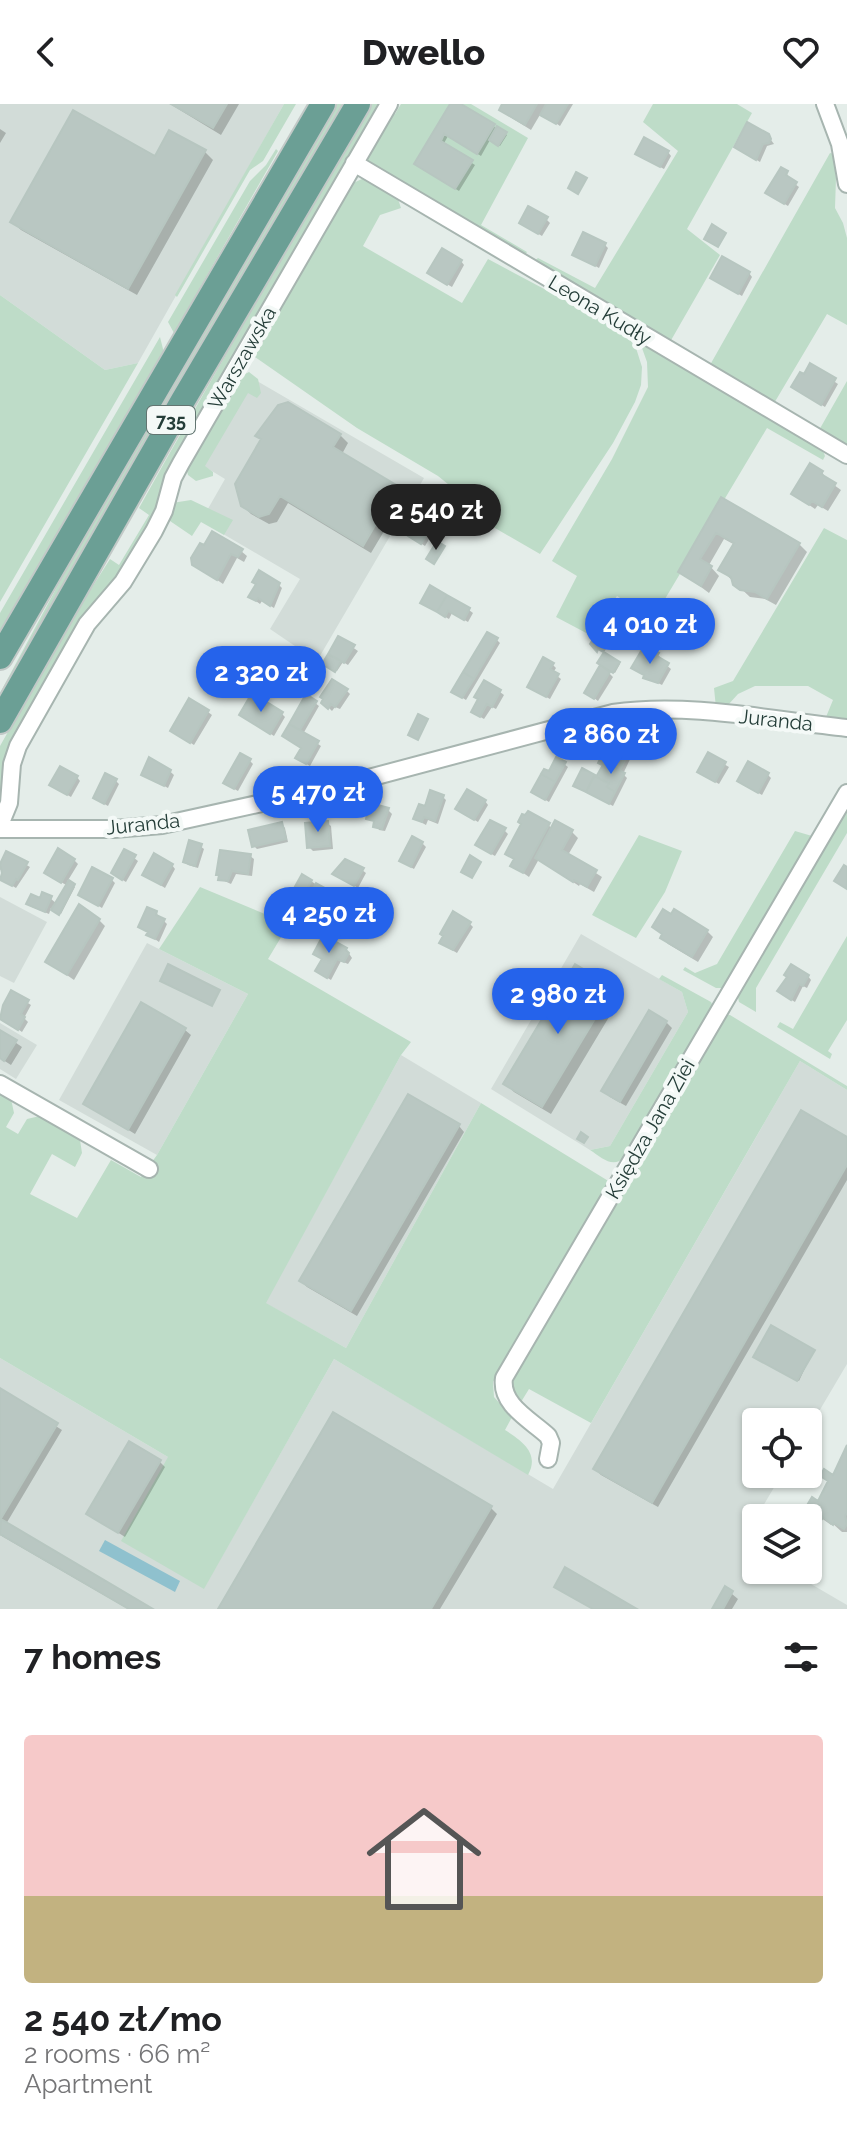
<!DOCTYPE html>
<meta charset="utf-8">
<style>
:root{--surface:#fff;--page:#f6f6f6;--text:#202124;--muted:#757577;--line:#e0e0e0;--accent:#2563eb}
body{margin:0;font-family:Raleway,sans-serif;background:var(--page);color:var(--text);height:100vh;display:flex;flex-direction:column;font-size:30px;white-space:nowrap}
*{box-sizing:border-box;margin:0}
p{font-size:26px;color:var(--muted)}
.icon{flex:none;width:44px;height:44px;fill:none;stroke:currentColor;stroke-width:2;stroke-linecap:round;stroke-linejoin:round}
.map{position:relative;height:1505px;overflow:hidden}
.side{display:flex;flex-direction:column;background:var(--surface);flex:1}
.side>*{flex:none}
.controls{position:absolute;left:742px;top:1304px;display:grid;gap:16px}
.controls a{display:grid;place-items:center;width:80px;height:80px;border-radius:8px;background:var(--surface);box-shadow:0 2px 6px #0004;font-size:40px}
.price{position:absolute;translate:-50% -68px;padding:0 18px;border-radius:28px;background:var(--accent);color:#fff;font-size:26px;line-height:52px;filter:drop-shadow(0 2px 4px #0008)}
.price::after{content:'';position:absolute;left:50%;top:48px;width:24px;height:18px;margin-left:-12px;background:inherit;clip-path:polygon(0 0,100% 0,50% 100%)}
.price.selected{background:#222;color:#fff}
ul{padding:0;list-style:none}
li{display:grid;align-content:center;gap:16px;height:424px;padding:0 24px}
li+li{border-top:2px solid var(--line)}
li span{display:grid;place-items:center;height:248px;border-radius:8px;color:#555}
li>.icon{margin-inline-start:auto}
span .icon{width:144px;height:144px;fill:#fffc;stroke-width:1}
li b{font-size:34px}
h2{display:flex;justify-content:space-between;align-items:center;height:96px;padding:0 24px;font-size:34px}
header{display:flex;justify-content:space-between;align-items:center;height:104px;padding:0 24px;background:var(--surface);font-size:36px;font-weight:800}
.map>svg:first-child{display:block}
</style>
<header><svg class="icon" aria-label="back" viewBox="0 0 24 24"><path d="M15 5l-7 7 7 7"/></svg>Dwello<svg class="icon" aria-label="heart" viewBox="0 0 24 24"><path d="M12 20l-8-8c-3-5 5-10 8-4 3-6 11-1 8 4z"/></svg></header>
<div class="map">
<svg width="847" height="1505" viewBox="0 0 847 1505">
<rect width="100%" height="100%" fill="#e4ede9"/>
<!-- built -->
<path fill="#d2dcd8" d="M0 0H284L138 259 105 266 0 191Z
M252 274 424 374 317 557 270 525 300 475 201 417 225 375 202 361Z
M0 793 47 818 14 879 0 872Z
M581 830 682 888 688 908 610 1042 590 1046 491 985Z
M147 839 248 890 157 1051 59 996Z
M0 919 37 941 16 975 0 965Z
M401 951 481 999 346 1244 265 1199Z
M800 957 847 986V1260L808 1326V1318H756V1370H782L743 1436V1440L756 1448V1466H787L847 1501V1505H0V1254L168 1353 204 1484 334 1255 553 1385Z"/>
<!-- green -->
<path fill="#bedcc8" d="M284 0H296L263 57 250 66 177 193 175 191Z
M334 0H342L0 599V589L86 429Z
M369 0H382L122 469 83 512 44 582 0 703V642L70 518 110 455 119 461 149 411 139 404 168 352Z
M401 0H471L528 34 481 121 527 148 523 154 374 65 368 57 367 50 389 12 395 10Z
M653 0H737L752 9 687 125 720 151 670 238 532 159 538 154 595 184 678 47 643 18Z
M276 45 278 47 174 229 168 218 250 77 266 61Z
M830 49 834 50 836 74 835 104 843 119 847 134V221L827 210 773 301 710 261Z
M364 74 397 92 401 104 380 111 363 142 462 199 488 155 625 228 636 244 642 263 641 281 635 298 613 339 540 450 464 406 459 389 438 372 357 324 255 253 254 248 349 81Z
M0 191 105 266 138 259 0 498Z
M160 233 164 249 0 532V509Z
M636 235 791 326 823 347 825 352 823 356 767 324 653 515 617 492 590 531 556 513 577 472 552 457 612 355 648 283 647 258 642 244Z
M249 268 258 275 261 289 257 294 248 289 205 362 213 368V372L196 377 188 371 186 363 239 273Z
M847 277V345L818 328Z
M191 396 233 416 224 431 201 418 192 432 170 417 172 399Z
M824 424 847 436V620L827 619 826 613 833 596 808 582H755L738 590 728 601 716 604 714 584 733 577Z
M847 704V729L756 884V908L739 898 737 889Z
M795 727 812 732 727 878 722 884H716L683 866 685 863 695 869 717 860Z
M639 731 682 747 665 788 636 834 592 811Z
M200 783 289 820 268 855 411 938 401 951 266 1199 346 1244 481 999 610 1078 493 1278 494 1293 512 1313 505 1326C522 1337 540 1349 528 1371L334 1255 204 1485 121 1437 168 1353 0 1254V989L11 995 14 1009 6 1023 18 1030 27 1015 40 1012 80 1036 82 1049 75 1063 52 1050 30 1090 77 1114 111 1056 141 1073 157 1051 248 890 159 845Z
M847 832V916L828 947 832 950 830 955 777 923 780 918 793 925Z
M662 871 711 898 714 904 625 1053C613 1065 602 1054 590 1046L610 1042 688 908 682 888 659 875Z
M725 911H730L847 982V986L800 957 591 1319 529 1285 521 1298C513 1291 510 1284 513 1274Z"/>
<!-- water -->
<path fill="#8fc1ce" d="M105 1436 180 1477 175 1488 99 1447Z"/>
<!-- shadow -->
<path fill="#0003" d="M170 0H239L221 31Z
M452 0H458L507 31 500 42 490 36 481 52 448 32 443 41 475 61 459 87 416 60Z
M504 0H573L560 22 541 9 531 26 507 11 501 6Z
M0 25 6 29 0 39Z
M768 32 774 40 767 42 760 58 740 46Z
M205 48 213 56 137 191 21 126 12 118 155 55Z
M668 48 671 52 664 65 641 53Z
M788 70V75L799 83 788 102 771 92Z
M546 115 550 119 542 132 525 122Z
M605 141 608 144 599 164 574 150Z
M461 157 464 161 452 183 433 172Z
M749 169 752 173 742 192 716 177Z
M811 262 838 280 825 303 797 286Z
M257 331H340L348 339 342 350 397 384 405 392 371 449 288 399 277 418 269 420 251 410 242 401 263 337Z
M822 368 827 376 841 386 828 407 818 401 815 405 793 390Z
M722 395 799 440 807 448 776 501 765 495 750 493 721 466 735 441 724 435 709 461 719 472 709 489 681 468Z
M432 421 435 425 425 442 414 435 412 430Z
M241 447 247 452 244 458 237 454 223 480 194 460Z
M279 481 282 484 274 504 262 497 260 500 250 493Z
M430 484 469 506 473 509 468 518 452 509 449 515 426 502Z
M339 534 358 547 348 561 343 558 337 567 324 560Z
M497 536 500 539 466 596 458 591Z
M234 547 253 560 243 577 227 568Z
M605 551 620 560 615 569 604 564 613 573 598 597 586 588 602 561Z
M658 551 661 554 660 556 671 565 662 581 646 573Z
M552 560 556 564 553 569 561 575 550 595 533 586Z
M346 586 350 590 340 605 335 603 332 607 327 602Z
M500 588 504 591 496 605 492 603 484 615 477 611 480 596Z
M307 593 319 602 303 630 321 642 310 662 301 657 303 644 284 632Z
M208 608 212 611 194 641 172 627Z
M281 609 285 613 274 632 245 614Z
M630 645 633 649 623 670 627 674 613 702 575 682 597 676 604 662 601 659Z
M708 651 729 663 719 680 703 671Z
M150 655 163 661 174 671 168 684 144 671Z
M249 656 253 660 238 687 229 682 226 679Z
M564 660 568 663 549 698 537 691 550 670Z
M768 671 771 674 762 691 743 680Z
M77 673 80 677 71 693 55 684Z
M116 677 119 680 108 702 99 697 95 694Z
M443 693 446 696 438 720 428 716 426 721 415 715Z
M485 697 488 701 478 718 461 708Z
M388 706 392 710 385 727 379 726 376 719 368 714Z
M327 719 331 722 333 745 313 747 309 743Z
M282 720 285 724 288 738 257 745 254 742Z
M548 721 553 725 572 728 578 734 568 751 602 773 594 788 580 780 579 782 539 755 529 773 512 761 515 756 507 749Z
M504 726 508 730 495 752 481 744Z
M422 739 426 743 414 765 405 760Z
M200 742 204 745 198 764 188 761 185 758Z
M125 747 138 757 126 778 116 772Z
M7 750 30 763 16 784 1 775 4 770 0 765Z
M250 752 254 755 252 772 236 770 231 780 220 775 218 770Z
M74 756 78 760 67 778 75 783 61 810 51 804 49 810 32 803 29 799 50 794 57 800 68 782 50 772Z
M172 761 175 765 165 784 144 771Z
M362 766 366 769 358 784 335 770Z
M112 776 115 779 102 804 80 791Z
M311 777 343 799 337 809 309 791 301 805 293 800Z
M92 809 105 822 74 876 48 858Z
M156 809 167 820 159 838 149 831Z
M469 819 473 823 457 849 445 842Z
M654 823 707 827 713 833 698 858 668 840 662 834 664 831Z
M346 845 352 854 348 860 341 857 331 876 321 870Z
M808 872 811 876 807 884 803 882 795 898 783 891Z
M613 885 621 893 551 1010 514 988 506 980Z
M12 889 31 901 24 914 28 918 22 928 0 913Z
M666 918 672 924 626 1002 610 993 604 987Z
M185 926 191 931 135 1030 86 1000Z
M0 928 22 943 11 961 0 954Z
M459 1022 464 1028 357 1212 307 1183 301 1177Z
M847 1035V1076L658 1403 601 1371 595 1365Z
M813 1247 799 1277 757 1253Z
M0 1287 62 1326 6 1420 149 1505H128L0 1431Z
M847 1347V1428H842L832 1419 831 1421 817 1411 819 1399 830 1379 822 1372 834 1374Z
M159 1357 165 1363 125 1433 89 1410Z
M491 1404 497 1410 440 1505H220Z
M726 1485 738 1495 732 1505H714Z"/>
<!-- building -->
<path fill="#b9c7c2" stroke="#b7c6c0" stroke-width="2" d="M171 0H227L213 24Z
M450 0H461L495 20 477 50 444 30 441 37 473 56 455 85 414 60Z
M502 0H537L525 21 499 6Z
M546 0H568L556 20 540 11Z
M73 6 155 52 169 26 206 46 128 185 10 118Z
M747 18 769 30 771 35 769 39 763 40 756 56 734 43Z
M497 22 507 28 498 42 489 36Z
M644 33 669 47 660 63 635 50Z
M781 63 788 67 786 71 797 78 784 100 765 89Z
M576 68 587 74 578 90 568 84Z
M528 102 548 113 538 130 519 119Z
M712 120 726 129 718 143 704 135Z
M583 128 606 139 595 162 572 151Z
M442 144 462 156 447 181 427 169Z
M722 152 750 168 738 190 710 174Z
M810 259 836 274 821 301 791 283 800 268 804 270Z
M288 298 341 330 333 343 398 382 363 442 280 392 269 410 259 413 241 402 235 380 261 335 255 332 278 301Z
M810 359 823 367 821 370 836 379 822 403 812 397 809 401 791 390Z
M721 393 800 439 767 495 755 488 740 486 733 481 731 473 718 466 734 439 716 429 700 455 712 462 701 482 678 468Z
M413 408 433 420 421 440 408 432 410 429 403 425Z
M212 427 243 445 238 453 231 450 217 476 192 461 191 454 200 439 204 441Z
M437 437 445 442 434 460 426 455Z
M259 466 280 479 270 502 258 494 256 497 248 493 256 480 252 478Z
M430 481 447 491 437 508 420 499Z
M447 491 470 504 464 516 448 507 445 513 437 508Z
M487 528 498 534 474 575 463 568Z
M598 528 611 535 603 548 598 545 597 548 590 540Z
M338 532 355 541 344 559 328 550Z
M643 544 651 549 653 546 659 549 657 552 669 559 658 579 643 574 644 571 631 564Z
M233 545 250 554 239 575 221 565Z
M604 548 620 558 613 569 597 559Z
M328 550 341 557 335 568 322 560Z
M543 553 554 559 550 565 559 570 546 593 527 583Z
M600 561 610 568 594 595 584 589Z
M463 568 474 575 462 594 451 588Z
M332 575 348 585 335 603 331 600 328 605 321 599 323 595 320 593Z
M484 576 501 586 492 603 487 600 480 613 471 608 478 595 474 593Z
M252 589 283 608 270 630 239 611Z
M306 590 317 597 300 626 289 620Z
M189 594 209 606 190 639 170 627Z
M418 610 428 615 418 636 408 631Z
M289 620 319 637 306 660 295 654 301 644 282 632Z
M611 634 631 644 620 666 604 659 602 661 598 659Z
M708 648 726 658 715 678 697 668Z
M240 649 251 655 234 685 223 679Z
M149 653 171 666 164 682 141 671Z
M556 653 566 658 555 678 541 670 544 665 549 667Z
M748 657 769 669 758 689 737 677Z
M604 659 625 669 615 688 607 683 609 679 596 673Z
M60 662 78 672 67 691 49 681Z
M582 664 595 671 586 688 573 682Z
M105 669 117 675 104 700 93 694Z
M541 670 555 678 545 696 531 688Z
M594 672 609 679 607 683 615 688 609 700 586 688Z
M467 685 486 696 474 716 455 705Z
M430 686 444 691 435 717 424 713 422 718 413 715 419 700 425 702Z
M370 699 389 704 382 725 373 723 374 717 366 715Z
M528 707 550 719 523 769 510 762 514 755 505 750 521 720 518 718 522 710 525 711Z
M490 716 506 724 491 750 475 741Z
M555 716 573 726 562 746 597 766 587 783 574 776 573 778 535 754Z
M328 717 330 742 307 744 305 719Z
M282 718 286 735 252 743 248 726Z
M412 732 423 738 411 763 399 757Z
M189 736 202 740 195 762 183 758Z
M58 744 75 755 61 779 44 769Z
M124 745 136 751 122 776 111 769Z
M220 746 251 750 248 770 232 767 228 777 218 776 219 771H216Z
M6 747 28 758 18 776 16 775 12 782 0 776 2 769 0 760Z
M154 749 173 760 161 781 142 771Z
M470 751 481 758 472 774 461 768Z
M345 755 364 764 354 782 332 770Z
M844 761 847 763V785L834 777Z
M92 763 113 774 98 802 78 791Z
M302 770 312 776 297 803 287 797Z
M69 776 75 780 59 811 51 806Z
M316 779 341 793 333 807 308 794Z
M42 788 52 792 45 808 26 800 31 790 40 794Z
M79 800 100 815 67 871 45 858Z
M147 803 157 807 156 811 165 815 155 835 146 831 148 828 138 823Z
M663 805 671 810 674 805 708 826 692 853 660 834 662 830 652 823Z
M453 807 471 818 453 846 439 839 443 832 440 830Z
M323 831 347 844 346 846 349 849 344 858 337 855 327 874 315 867 322 855 313 850Z
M168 860 220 886 212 902 160 877Z
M575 860 614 883 542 1003 503 980Z
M791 860 809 871 803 882 799 880 791 896 777 887 787 873 784 871Z
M11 886 29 896 21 910 25 913 18 926 0 915 3 901Z
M141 898 186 924 128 1026 83 1000Z
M649 906 667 917 620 998 601 987Z
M0 926 17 936 4 957 0 954Z
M408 990 460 1020 351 1207 299 1177Z
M801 1006 847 1033V1061L652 1399 593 1365Z
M581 1028 588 1033 584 1039 577 1035Z
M771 1221 815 1246 797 1277 753 1253Z
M0 1284 58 1319 0 1416Z
M333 1308 492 1402 431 1505H218Z
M129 1337 161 1356 118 1429 86 1410Z
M847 1341V1409L845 1412 847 1420 844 1425 834 1419 833 1421 823 1413 822 1415 806 1403 812 1393 818 1397 828 1377 820 1372 824 1365 833 1371Z
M1 1415 153 1505H129L0 1430Z
M565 1463 637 1505H593L554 1483Z
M725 1482 733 1487 723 1505H712Z"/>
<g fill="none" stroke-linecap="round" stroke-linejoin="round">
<!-- street casing -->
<g stroke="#a7b5b0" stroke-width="20">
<path id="street" d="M825 0 840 40 847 80
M354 59 847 351
M0 721 9 699 12 660 18 642 87 520 123 478 154 427 164 407 173 374 181 359 389 0
M0 725H114L162 721 335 683 613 609C688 598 771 616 847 624
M0 980 149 1065
M548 1355 551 1339 548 1332C531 1316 500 1301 504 1274L847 689"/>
</g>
<!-- primary casing -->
<g stroke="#c2c9c7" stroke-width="28">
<path id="primary" d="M0 553 323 0
M0 617 182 298 358 0"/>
</g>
<!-- street -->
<use href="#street" stroke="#fff" stroke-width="16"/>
<!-- primary -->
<use href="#primary" stroke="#6b9f95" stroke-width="24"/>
</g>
<g text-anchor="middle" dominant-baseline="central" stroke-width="8" stroke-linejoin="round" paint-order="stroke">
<!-- shield labels -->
<rect fill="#f4f9f7" stroke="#627571" stroke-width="2" x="147" y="302" width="48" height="28" rx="6"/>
<g font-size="18" font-weight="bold" fill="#243d38">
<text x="171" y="316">735</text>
</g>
<!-- street labels -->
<g font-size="20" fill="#243d38" stroke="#f4f9f7">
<text transform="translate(600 206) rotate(31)">Leona Kudły</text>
<text transform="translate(242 254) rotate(-60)">Warszawska</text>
<text transform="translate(776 616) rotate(6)">Juranda</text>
<text transform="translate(143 720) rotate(-6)">Juranda</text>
<text transform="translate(650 1025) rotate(-60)">Księdza Jana Ziei</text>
</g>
</g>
</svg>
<div class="controls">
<a><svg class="icon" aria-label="locate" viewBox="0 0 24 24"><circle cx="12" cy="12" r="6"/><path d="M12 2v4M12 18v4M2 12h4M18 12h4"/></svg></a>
<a><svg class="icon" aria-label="layers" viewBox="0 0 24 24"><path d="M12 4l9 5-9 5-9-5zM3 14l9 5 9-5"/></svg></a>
</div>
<b class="price selected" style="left:436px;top:448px">2 540 zł</b>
<b class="price" style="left:650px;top:562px">4 010 zł</b>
<b class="price" style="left:261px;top:610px">2 320 zł</b>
<b class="price" style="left:611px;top:672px">2 860 zł</b>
<b class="price" style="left:318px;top:730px">5 470 zł</b>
<b class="price" style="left:329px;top:851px">4 250 zł</b>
<b class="price" style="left:558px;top:932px">2 980 zł</b>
</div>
<section class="side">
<h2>7 homes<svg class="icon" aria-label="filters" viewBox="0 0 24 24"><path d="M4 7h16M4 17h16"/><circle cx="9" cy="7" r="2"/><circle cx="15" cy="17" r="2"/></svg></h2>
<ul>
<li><span style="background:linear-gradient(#f6c9c9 65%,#c2b280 0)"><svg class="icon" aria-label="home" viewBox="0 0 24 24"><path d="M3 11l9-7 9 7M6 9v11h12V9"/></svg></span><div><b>2 540 zł/mo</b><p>2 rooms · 66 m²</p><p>Apartment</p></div></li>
</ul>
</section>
